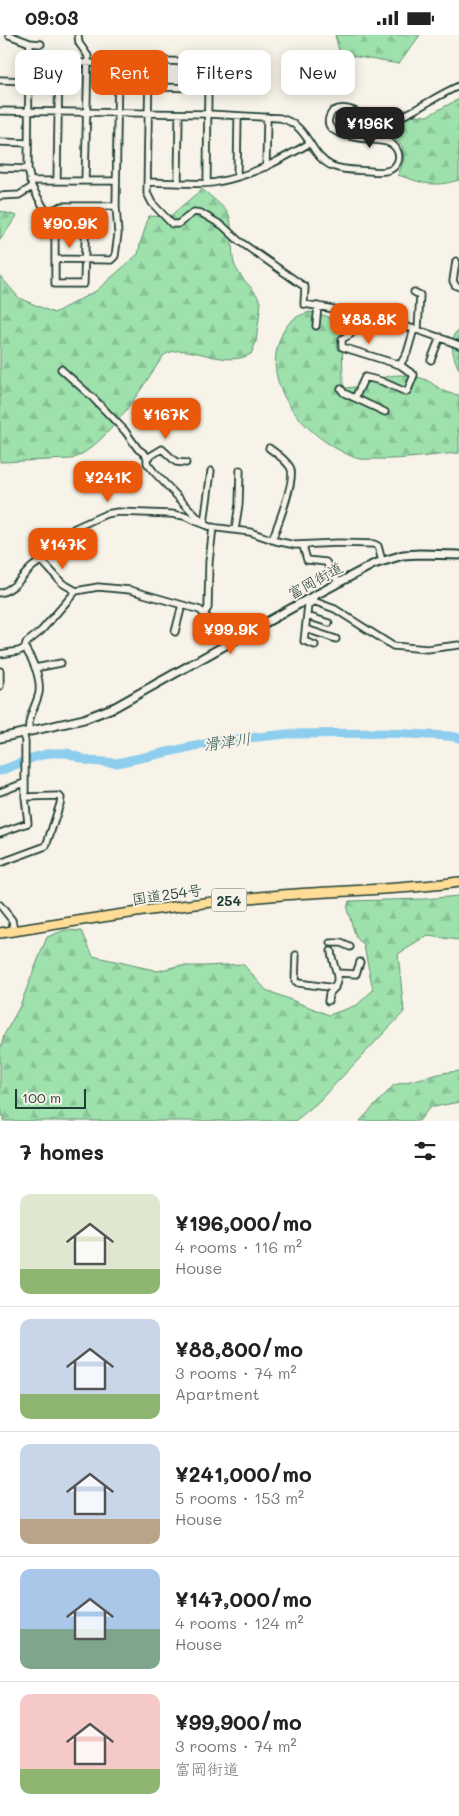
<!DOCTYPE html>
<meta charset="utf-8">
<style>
:root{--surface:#fff;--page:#f2f2f2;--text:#222;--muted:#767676;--line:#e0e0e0;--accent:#ea580c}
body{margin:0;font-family:Mali,"Klee One",sans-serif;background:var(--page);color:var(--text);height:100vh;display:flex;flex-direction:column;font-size:19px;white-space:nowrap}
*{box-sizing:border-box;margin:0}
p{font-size:16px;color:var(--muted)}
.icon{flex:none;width:28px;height:28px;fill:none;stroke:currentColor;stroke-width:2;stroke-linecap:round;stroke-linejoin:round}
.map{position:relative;height:1086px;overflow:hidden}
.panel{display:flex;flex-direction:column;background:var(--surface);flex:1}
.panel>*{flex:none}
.banner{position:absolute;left:15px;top:15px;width:430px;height:45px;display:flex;gap:10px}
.scale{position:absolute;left:15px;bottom:12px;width:71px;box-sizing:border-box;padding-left:5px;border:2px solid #1f3d34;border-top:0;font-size:14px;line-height:18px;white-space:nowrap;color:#1f3d34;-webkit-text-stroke:4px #f7f3e8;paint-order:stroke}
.price{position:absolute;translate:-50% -42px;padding:0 11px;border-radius:10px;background:var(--accent);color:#fff;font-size:16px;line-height:32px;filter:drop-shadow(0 1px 2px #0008)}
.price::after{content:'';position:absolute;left:50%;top:30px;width:15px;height:11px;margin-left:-8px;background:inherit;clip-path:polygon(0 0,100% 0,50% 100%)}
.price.on{background:#222;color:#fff}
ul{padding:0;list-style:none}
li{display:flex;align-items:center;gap:15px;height:125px;padding:0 20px}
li+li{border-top:1px solid var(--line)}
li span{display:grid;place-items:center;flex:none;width:140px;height:100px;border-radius:10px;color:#555}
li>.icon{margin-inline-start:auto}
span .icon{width:60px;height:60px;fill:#fffc;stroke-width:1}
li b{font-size:21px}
h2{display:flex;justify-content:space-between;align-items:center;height:60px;padding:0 20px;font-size:21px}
.pill{padding:0 18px;border-radius:10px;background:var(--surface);box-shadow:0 2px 12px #0003;font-size:18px;line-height:45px}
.pill.on{background:var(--accent);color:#fff}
.status{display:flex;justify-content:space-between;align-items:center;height:35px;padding:0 25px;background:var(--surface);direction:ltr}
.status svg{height:14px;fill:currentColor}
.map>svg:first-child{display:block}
</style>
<div class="status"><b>09:03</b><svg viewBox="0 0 49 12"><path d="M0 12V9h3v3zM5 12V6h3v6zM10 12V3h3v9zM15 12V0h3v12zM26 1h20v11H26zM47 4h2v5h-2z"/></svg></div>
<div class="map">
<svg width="459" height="1086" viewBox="0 0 459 1086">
<defs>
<pattern id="forest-firs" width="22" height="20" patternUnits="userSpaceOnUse" patternTransform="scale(1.25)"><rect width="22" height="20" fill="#9ee1ac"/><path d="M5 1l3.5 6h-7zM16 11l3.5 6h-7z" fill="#88c295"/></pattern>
</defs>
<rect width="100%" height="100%" fill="#f7f3e8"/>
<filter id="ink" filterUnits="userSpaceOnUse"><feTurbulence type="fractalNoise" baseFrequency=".02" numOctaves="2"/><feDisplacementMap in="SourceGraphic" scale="10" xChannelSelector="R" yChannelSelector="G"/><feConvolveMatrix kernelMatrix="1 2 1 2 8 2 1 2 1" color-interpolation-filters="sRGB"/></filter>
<g filter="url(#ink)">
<!-- forest -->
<path fill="url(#forest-firs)" stroke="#5e8f70" d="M335 0H420L399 29 340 19Z
M459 64V145C432 153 423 148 398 140L404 125 402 111 394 104 354 94 336 86 340 77 371 89 390 87 401 85 412 80 427 81Z
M202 154C209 160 223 171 228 178 233 184 231 217 234 228 239 244 254 252 261 267L256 307 251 319C221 335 189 305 164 320 141 353 109 409 72 424L0 427V241L19 263 54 278 96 256 138 219 140 209 149 181 169 182Z
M0 176 17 181 0 205Z
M310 277 326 281 340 290 342 298 343 349 345 353C365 353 381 339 401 340 408 340 418 342 424 344 438 350 440 358 459 360V418C431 420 403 425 375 424 369 424 361 425 356 423 313 407 261 357 279 307 285 289 292 282 310 277Z
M459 296V334C453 322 450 311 455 298Z
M459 861V905L428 901 398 919 404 977 317 1068 295 1086H4L0 1069V1016L4 1000 19 973 47 902 65 895 82 896 93 921 158 936 177 931H205L243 929 266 955 329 980 357 970 373 955 364 911 356 902 347 874 349 866 424 864Z
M459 1036V1067L429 1073 419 1086H360L394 1050 443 1038Z"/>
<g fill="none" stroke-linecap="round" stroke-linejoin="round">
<!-- river -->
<path stroke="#8dcdee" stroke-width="9" d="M0 736 35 722 50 718H67L89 726 117 728 219 706 287 699 387 698 449 701 459 703"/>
<!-- minor casing -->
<g stroke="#1f3d34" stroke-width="9">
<path id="minor" d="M9 0 30 8 41 9
M78 0 79 8 88 21 85 146
M29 27 30 8
M149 29 147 158 152 168 172 189H178L194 177 201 178 223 191 239 206 305 252 304 269C357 277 409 290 459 310
M0 45 29 46
M149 52 207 53 208 54 207 148
M0 76 208 79 280 83C311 91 308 120 332 131 344 136 358 135 370 136 378 137 390 138 395 131 403 122 397 110 387 107 374 103 311 104 333 76 350 67 367 86 385 86 404 85 438 59 459 51
M0 107 28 108
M266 132 267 82
M0 133 28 134
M237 142 238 81
M57 145 59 27
M30 146H116
M148 147 178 148 179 79
M178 148C191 148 205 150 217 147 251 141 281 125 310 108
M32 152 55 192V249H84L86 171H116L118 199 115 221 111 225 56 224
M0 161 19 160 32 152 28 134 29 27 149 29 164 26 196 27
M116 171 118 28
M48 177 62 171H86
M456 226 453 246 455 250 459 252
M414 257 420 260 418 294
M316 291 318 271
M431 325 440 302
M400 330 407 318 414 294
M61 334 93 363 125 396 138 414 145 419 147 423V428L154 437 201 486
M341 354 344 358 385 377
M355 363 365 342 381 346 406 357 408 355 414 340 400 330 342 312V304L351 299 360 278
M269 413C276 418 285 424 290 432 297 442 277 492 272 505
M147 423 162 414 176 427 186 428
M204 489 211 436
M235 495 239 469 240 435
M303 511 307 525 326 527 338 547
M0 558C21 552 25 532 42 526
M308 564 335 574 393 611 427 614 459 610
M313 567 308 570 304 606 315 610
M204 579 208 573 209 527 213 492
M307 581 329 588
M306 594 336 604
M175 597 182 570
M232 608 200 575 130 555 98 552 76 556 62 548 42 526 43 519 75 493 106 479 118 477 171 479 184 481 210 492 250 497 276 506 295 510 338 508 374 509 378 511 382 526
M25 613C33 625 41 643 39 658 36 671 27 683 29 697
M0 619 19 616 25 613 26 608 41 596 76 556
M35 633 61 628
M0 636V651
M0 757 24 748
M0 798 28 788 25 762
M0 828 46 811 60 769 61 763 59 761 25 762V706L23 698
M0 870 12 885 14 895
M331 908H341L350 912
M337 938 356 939 360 927
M295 946 296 920
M298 948 335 953
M328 966 329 959C345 944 333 935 331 916"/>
</g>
<!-- tertiary casing -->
<g stroke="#1f3d34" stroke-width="11">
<path id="tertiary" d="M0 703 84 684 115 672 308 564 374 529 403 520 420 519 459 520"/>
</g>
<!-- trunk casing -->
<g stroke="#1f3d34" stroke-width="12">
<path id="trunk" d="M0 898C90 884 180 869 270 861 333 855 397 856 459 847"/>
</g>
<!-- minor -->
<use href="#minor" stroke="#f7f3e8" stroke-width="5.5"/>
<!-- tertiary -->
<use href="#tertiary" stroke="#f7f3e8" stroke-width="7"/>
<!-- trunk -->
<use href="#trunk" stroke="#ffdd96" stroke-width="9"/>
</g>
</g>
<g text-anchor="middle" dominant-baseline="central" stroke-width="4" stroke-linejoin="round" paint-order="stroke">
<!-- shield labels -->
<rect fill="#f7f3e8" stroke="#60746a" stroke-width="1" x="211.5" y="853.5" width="35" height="23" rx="4"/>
<g font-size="14" font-weight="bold" fill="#1f3d34">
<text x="229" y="865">254</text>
</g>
<!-- street labels -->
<g font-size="15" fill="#1f3d34" stroke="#f7f3e8">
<text transform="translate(315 545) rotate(-29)">富岡街道</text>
<text transform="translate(167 859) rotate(-8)">国道254号</text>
</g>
<!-- water labels -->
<g font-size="16" font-style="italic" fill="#355a59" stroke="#f7f3e8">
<text transform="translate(227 706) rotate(-8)">滑津川</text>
</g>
</g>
</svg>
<div class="scale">100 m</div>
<b class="price on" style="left:370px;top:114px">¥196K</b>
<b class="price" style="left:70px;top:214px">¥90.9K</b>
<b class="price" style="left:369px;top:310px">¥88.8K</b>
<b class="price" style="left:166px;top:405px">¥167K</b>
<b class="price" style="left:108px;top:468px">¥241K</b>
<b class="price" style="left:63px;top:535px">¥147K</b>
<b class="price" style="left:231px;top:620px">¥99.9K</b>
<div class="banner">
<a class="pill">Buy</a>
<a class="pill on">Rent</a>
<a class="pill">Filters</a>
<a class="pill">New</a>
</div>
</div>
<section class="panel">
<h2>7 homes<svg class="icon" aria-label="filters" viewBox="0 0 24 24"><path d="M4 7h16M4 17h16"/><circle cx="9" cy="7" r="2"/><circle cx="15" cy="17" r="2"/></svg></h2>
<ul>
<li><span style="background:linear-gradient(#dfe7d0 75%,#8fb573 0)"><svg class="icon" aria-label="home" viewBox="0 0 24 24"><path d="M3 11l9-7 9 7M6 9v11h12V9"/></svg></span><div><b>¥196,000/mo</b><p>4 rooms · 116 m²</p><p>House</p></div></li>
<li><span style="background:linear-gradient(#c9d6e8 75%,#8fb573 0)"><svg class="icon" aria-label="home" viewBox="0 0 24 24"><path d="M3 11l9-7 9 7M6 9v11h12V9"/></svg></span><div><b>¥88,800/mo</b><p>3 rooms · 74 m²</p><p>Apartment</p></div></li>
<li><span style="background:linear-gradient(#c9d6e8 75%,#b9a48a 0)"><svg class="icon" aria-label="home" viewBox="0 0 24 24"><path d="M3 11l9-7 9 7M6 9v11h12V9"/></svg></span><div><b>¥241,000/mo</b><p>5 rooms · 153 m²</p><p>House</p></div></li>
<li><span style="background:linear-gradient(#a9c7e8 60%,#7fa58c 0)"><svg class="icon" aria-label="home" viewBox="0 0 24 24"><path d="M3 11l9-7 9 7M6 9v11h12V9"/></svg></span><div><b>¥147,000/mo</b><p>4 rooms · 124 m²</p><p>House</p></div></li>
<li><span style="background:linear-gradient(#f6c9c9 75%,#8fb573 0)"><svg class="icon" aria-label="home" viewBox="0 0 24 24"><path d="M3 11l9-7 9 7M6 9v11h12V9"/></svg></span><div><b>¥99,900/mo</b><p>3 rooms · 74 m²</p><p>富岡街道</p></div></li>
</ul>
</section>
